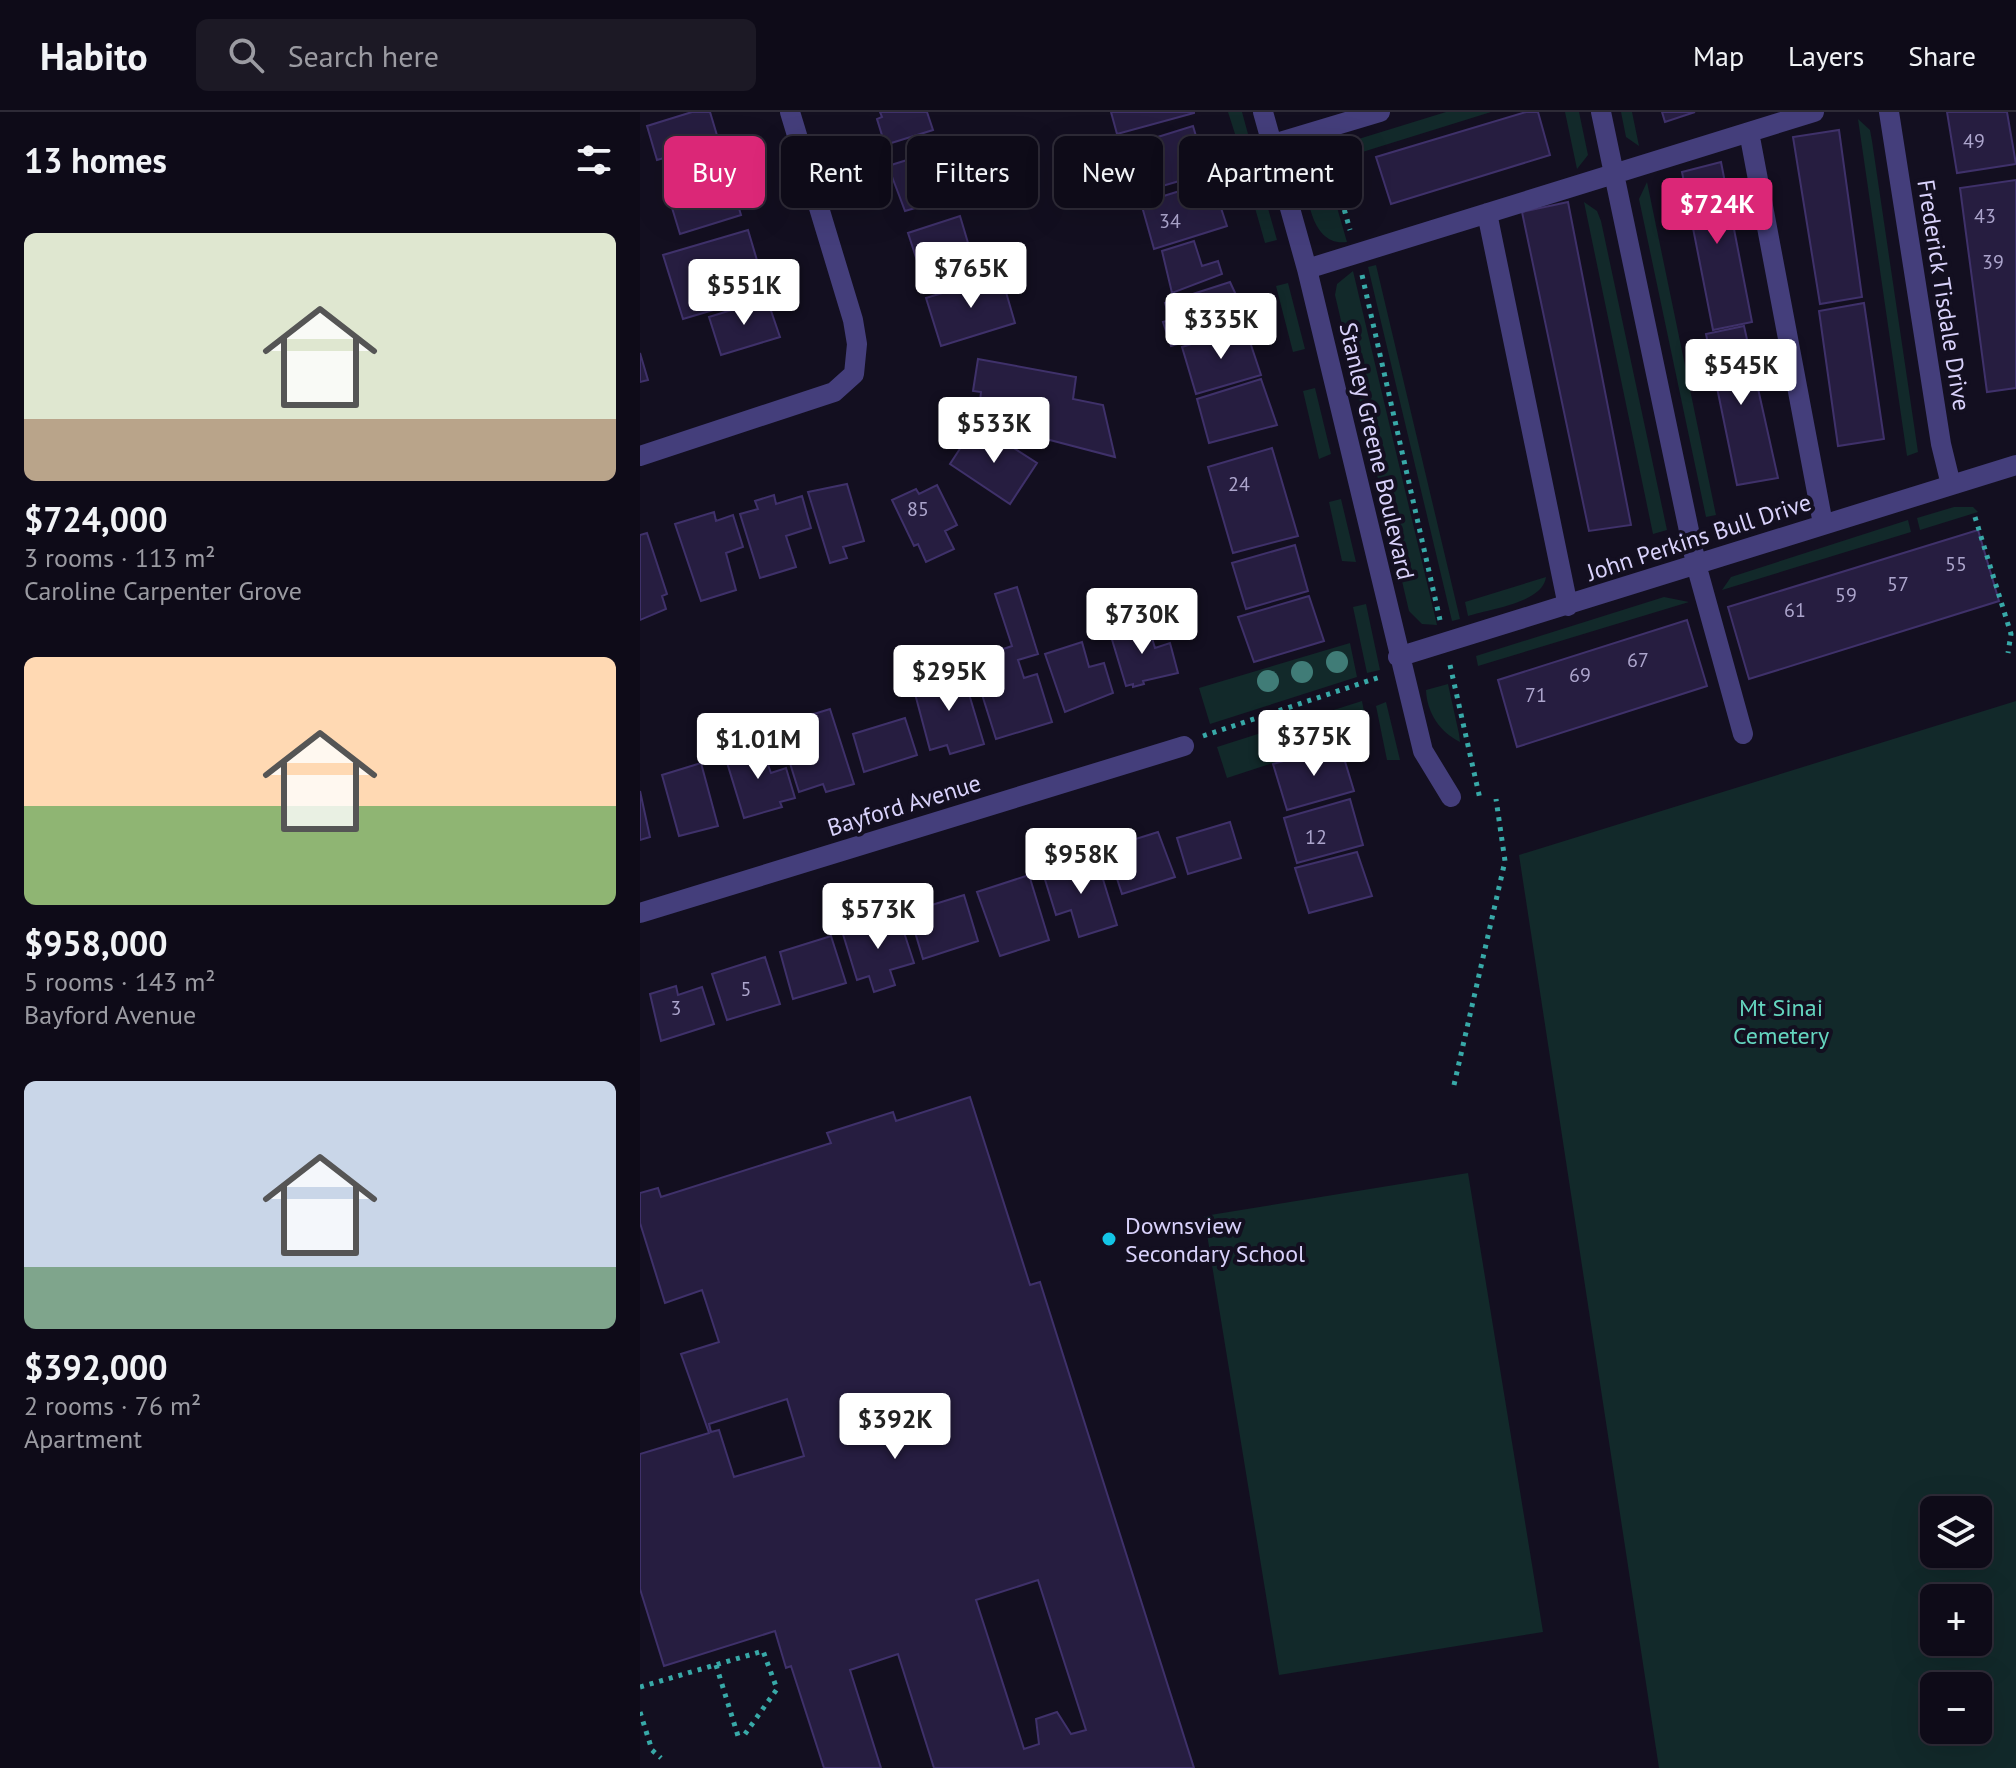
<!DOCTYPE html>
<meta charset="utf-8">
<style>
:root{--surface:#0e0b18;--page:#1c1925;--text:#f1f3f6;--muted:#9b9ba2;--line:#2e2b37;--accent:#db2777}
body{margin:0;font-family:"PT Sans",sans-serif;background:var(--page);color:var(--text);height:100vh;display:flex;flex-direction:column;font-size:30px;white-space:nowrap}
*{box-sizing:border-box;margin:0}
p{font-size:26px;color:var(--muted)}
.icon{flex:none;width:44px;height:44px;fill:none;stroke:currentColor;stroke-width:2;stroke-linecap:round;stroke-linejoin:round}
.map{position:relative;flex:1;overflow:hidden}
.panel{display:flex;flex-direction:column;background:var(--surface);width:640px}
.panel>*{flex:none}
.hud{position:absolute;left:24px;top:24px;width:760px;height:72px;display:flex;gap:16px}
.fabs{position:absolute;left:1280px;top:1384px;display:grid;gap:16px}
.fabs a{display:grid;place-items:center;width:72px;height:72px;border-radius:12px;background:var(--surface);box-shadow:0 8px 32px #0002,0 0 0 2px var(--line);font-size:40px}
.price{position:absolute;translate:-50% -68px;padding:0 18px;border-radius:8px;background:#fff;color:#222;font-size:26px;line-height:52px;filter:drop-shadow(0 2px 4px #0008)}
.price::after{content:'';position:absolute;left:50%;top:48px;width:24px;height:18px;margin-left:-12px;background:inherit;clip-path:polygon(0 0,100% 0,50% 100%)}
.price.active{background:var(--accent);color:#fff}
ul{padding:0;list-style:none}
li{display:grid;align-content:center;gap:16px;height:424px;padding:0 24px}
li span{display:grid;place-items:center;height:248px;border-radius:12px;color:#555}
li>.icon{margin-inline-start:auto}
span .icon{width:144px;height:144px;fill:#fffc;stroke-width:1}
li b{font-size:34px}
h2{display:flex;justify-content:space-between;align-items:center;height:96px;padding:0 24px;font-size:34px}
.chip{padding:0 28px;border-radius:12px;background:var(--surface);box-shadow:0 8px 32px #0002,0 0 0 2px var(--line);font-size:28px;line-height:72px}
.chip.active{background:var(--accent);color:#fff}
header{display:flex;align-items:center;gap:48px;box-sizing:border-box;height:112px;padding:0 40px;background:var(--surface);border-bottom:2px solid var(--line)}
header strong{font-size:38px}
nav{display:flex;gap:44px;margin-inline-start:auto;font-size:28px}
.search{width:560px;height:72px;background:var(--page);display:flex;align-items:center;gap:20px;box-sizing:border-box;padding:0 28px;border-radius:12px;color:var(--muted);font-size:30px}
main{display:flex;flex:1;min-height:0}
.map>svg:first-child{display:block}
</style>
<header>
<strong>Habito</strong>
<div class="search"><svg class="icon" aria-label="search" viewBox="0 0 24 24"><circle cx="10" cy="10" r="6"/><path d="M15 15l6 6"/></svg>Search here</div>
<nav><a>Map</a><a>Layers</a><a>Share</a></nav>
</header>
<main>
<section class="panel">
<h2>13 homes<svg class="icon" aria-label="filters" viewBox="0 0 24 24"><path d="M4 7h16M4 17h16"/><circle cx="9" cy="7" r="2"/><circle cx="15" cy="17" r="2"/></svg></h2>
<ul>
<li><span style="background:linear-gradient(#dfe7d0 75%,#b9a48a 0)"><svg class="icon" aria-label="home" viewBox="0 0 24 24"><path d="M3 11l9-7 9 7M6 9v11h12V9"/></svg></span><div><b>$724,000</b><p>3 rooms · 113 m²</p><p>Caroline Carpenter Grove</p></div></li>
<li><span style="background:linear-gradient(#ffd9b3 60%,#8fb573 0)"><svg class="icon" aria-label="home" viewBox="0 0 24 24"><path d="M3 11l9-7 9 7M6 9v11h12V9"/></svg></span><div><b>$958,000</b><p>5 rooms · 143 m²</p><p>Bayford Avenue</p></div></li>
<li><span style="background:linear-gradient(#c9d6e8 75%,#7fa58c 0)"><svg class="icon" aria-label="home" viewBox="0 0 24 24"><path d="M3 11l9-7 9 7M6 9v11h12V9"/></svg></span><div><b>$392,000</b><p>2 rooms · 76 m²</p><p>Apartment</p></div></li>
</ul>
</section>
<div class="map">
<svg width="1376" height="1656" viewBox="0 0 1376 1656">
<rect width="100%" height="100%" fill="#130f20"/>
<!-- green -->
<path fill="#12292a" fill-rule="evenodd" d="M588 0H602L608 22 596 25Z
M806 0H851L716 42 712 29Z
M925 0H939L948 43 937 57Z
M981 0H992L999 34 986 25Z
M1218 7 1230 18 1232 29 1278 340 1267 344Z
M681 40 707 130C672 135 666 85 665 58L672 45Z
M619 65 637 128 625 131 607 68Z
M1007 70 1076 403 1066 405 999 87Z
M944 90 957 99 961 109 1027 418 1013 422Z
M736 153 820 507 812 509 728 155Z
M713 159 797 513 782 512 769 499 695 183 697 172Z
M648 171 665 237 653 240 636 174Z
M675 276 691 342 679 347 663 279Z
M701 387 716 450 702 449 689 390Z
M1314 395H1333L1338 400 1280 418 1277 406Z
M1268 408 1271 420 1082 478 1091 465Z
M906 465C903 491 849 497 828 504L825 490Z
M1024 485 1049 490 838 554 836 544Z
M726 492 740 558 727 561 713 495Z
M710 531 717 565 570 612 559 576Z
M808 572 819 622 820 630C800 620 787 601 786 578Z
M722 589 728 620 587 666 577 635Z
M1376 589V1656H1019L879 743ZM1294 1398H1338V1442H1294ZM1294 1486H1338V1530H1294ZM1294 1574H1338V1618H1294Z
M746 590 760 648H747L736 594Z
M828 1061 903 1520 639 1563 564 1104Z"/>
<!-- building -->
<path fill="#261d40" stroke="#3f316a" stroke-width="2" fill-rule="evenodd" d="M52 0H70L79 30 17 48 7 14Z
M240 0H287L293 18 245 33 237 7 242 5Z
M471 0H554V1L477 22Z
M886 0H898L910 43 751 92 736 45Z
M1022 0H1055L1025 10Z
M1307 0H1367L1376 52 1317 61Z
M553 14 567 61 505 79 492 33Z
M1199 18 1222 185 1180 192 1153 25Z
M299 38 313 85 265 99 248 54Z
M1081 50 1112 210 1073 218 1042 60Z
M91 67 95 68 98 77 94 78 102 92 98 93 101 103 40 122 29 86Z
M1376 68V276L1347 280 1320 76Z
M572 69 587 114 514 137 501 91Z
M928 90 991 413 949 419 882 100Z
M320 104 334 151 283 167 268 121Z
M108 118 127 182 43 207 23 143Z
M554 129 562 154 578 149 582 162 532 181 522 139Z
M361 163 375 211 301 234 286 186Z
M590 170 603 198 597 200 601 213 531 234 523 210 530 208 525 191Z
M127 187 140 225 81 243 69 205Z
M1224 191 1244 327 1198 334 1179 199Z
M1104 214 1138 366 1097 373 1066 222Z
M605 215 621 263 556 282 542 235Z
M0 241 8 268 0 270Z
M338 247 436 265 433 287 463 293 475 345 383 321 386 306 339 299 341 280 333 279Z
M621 267 637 313 569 331 557 287Z
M341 315 397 351 370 392 310 352 325 329 330 332Z
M632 336 658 424 593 441 568 355Z
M207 372 224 429 203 435 207 446 190 451 168 380Z
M297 373 317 413 305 419 314 437 286 450 278 432 274 434 252 388 276 377 279 382Z
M134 383 136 392 162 384 171 416 146 424 156 455 120 466 100 402 118 397 115 389Z
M74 400 76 409 93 403 103 435 86 441 96 478 61 489 35 412Z
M1338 418 1359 489 1109 567 1088 495Z
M7 421 27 482 22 484 26 497 0 508V423Z
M655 433 668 479 606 497 592 451Z
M377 475 398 542 378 548 384 566 397 562 412 610 356 627 334 557 355 550 351 541 372 534 355 482Z
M669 484 684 529 614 550 598 505Z
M1047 508 1067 574 877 635 858 568Z
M507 510 515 536 530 531 538 561 503 569 504 572 493 575V572L486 574 470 521Z
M442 530 449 555 464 551 473 581 425 600 405 542Z
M320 552 344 632 310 642 307 633 290 638 274 578 300 570 297 559Z
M190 597 214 672 186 680 183 672 159 680 138 613Z
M265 606 277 643 224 660 213 622Z
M122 633H130L134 647 127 650 131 661 146 656 155 686 140 690 142 695 104 706 85 644Z
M700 633 714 679 647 698 633 652Z
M61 651 78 714 39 724 22 663Z
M0 679 10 725 0 728Z
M710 687 723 733 657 751 644 706Z
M590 710 601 746 548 762 537 726Z
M518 720 535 765 482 782 467 736Z
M717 740 732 784 669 801 655 756Z
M432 749 435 758 458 751 477 813 439 825 431 798 416 803 402 758Z
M389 763 409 828 360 844 337 780Z
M324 783 338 829 283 847 269 800Z
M258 802 274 851 250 858 255 873 234 880 229 864 217 868 202 819Z
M191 824 206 871 153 887 140 840Z
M125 845 140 892 87 908 72 862Z
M36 874 38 883 62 875 74 912 21 929 10 882Z
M330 985 390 1173 400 1170 554 1656H294L258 1542 210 1558 241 1656H184L151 1554 146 1556 135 1519 24 1554 0 1477V1342L69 1321 41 1242 79 1230 62 1178 25 1191 0 1111V1081L18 1076 21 1085 191 1031 187 1021 253 1000 256 1009ZM147 1287 164 1344 94 1365 79 1318 71 1320 69 1312ZM398 1468 446 1618 431 1622 417 1600 396 1607 399 1632 384 1637 336 1488Z"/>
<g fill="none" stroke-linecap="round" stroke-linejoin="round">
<!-- path -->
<path stroke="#38a9a8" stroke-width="5" stroke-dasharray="4 6" stroke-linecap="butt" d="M688 40 710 118
M722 163 800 508
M1335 405 1371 522 1368 541
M810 553 840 687
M563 624 743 564
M814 973 865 749 856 687
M76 1553 98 1624
M0 1575 123 1539 137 1577 105 1622
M0 1600 12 1638 21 1646"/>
<!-- minor -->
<path stroke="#443e7b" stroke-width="20" d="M623 0 667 157 783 639 811 685
M961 0 1056 452 1103 622
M1249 0 1301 332 1311 373
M1109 20 1183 412
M633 32 740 0
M847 101 928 494
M667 157 1174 0
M0 344 194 280 214 262 217 232 213 208 150 0
M758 545 1376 353
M0 801 544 634"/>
</g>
<!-- trees -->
<g fill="#407c77">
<circle cx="697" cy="550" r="11"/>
<circle cx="662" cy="560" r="11"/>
<circle cx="628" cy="569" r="11"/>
<circle cx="710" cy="611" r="11"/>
<circle cx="679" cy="620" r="11"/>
<circle cx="640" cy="634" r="11"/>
</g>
<!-- markers -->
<circle fill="#13c5e6" stroke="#130f20" stroke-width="3" cx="469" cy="1127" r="8"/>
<g text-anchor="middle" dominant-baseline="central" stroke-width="8" stroke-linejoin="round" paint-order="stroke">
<!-- number labels -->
<g font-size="20" fill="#aca5cc">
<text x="1334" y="29">49</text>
<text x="1345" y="104">43</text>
<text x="530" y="109">34</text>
<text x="1353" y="150">39</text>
<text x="599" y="372">24</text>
<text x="278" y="397">85</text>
<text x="1316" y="452">55</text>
<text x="1258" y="472">57</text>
<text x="1206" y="483">59</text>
<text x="1155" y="498">61</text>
<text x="998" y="548">67</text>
<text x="940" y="563">69</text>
<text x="896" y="583">71</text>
<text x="676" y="725">12</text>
<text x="106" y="877">5</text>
<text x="36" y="896">3</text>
</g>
<!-- street labels -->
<g font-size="24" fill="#d9d2fb" stroke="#130f20">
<text transform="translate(1304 183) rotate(81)">Frederick Tisdale Drive</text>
<text transform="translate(737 339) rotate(77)">Stanley Greene Boulevard</text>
<text transform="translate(1059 425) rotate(-18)">John Perkins Bull Drive</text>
<text transform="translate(264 693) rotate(-17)">Bayford Avenue</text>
</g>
<!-- park labels -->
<g font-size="24" fill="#64d5bf" stroke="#130f20">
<text x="1141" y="895">Mt Sinai<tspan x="1141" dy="28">Cemetery</tspan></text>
</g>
<!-- poi labels -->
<g font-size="24" fill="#d9d2fb" stroke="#130f20" text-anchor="start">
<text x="485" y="1113">Downsview<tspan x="485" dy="28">Secondary School</tspan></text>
</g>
</g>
</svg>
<div class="fabs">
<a><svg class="icon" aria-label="layers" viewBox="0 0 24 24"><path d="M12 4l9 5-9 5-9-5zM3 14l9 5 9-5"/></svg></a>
<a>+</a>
<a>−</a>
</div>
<b class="price active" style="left:1077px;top:134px">$724K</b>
<b class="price" style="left:331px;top:198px">$765K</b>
<b class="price" style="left:104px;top:215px">$551K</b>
<b class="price" style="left:581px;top:249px">$335K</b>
<b class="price" style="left:1101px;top:295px">$545K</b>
<b class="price" style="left:354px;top:353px">$533K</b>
<b class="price" style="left:502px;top:544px">$730K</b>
<b class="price" style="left:309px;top:601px">$295K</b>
<b class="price" style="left:674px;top:666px">$375K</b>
<b class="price" style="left:118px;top:669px">$1.01M</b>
<b class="price" style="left:441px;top:784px">$958K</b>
<b class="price" style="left:238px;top:839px">$573K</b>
<b class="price" style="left:255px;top:1349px">$392K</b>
<div class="hud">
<a class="chip active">Buy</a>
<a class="chip">Rent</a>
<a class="chip">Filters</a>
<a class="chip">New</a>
<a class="chip">Apartment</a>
</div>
</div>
</main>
